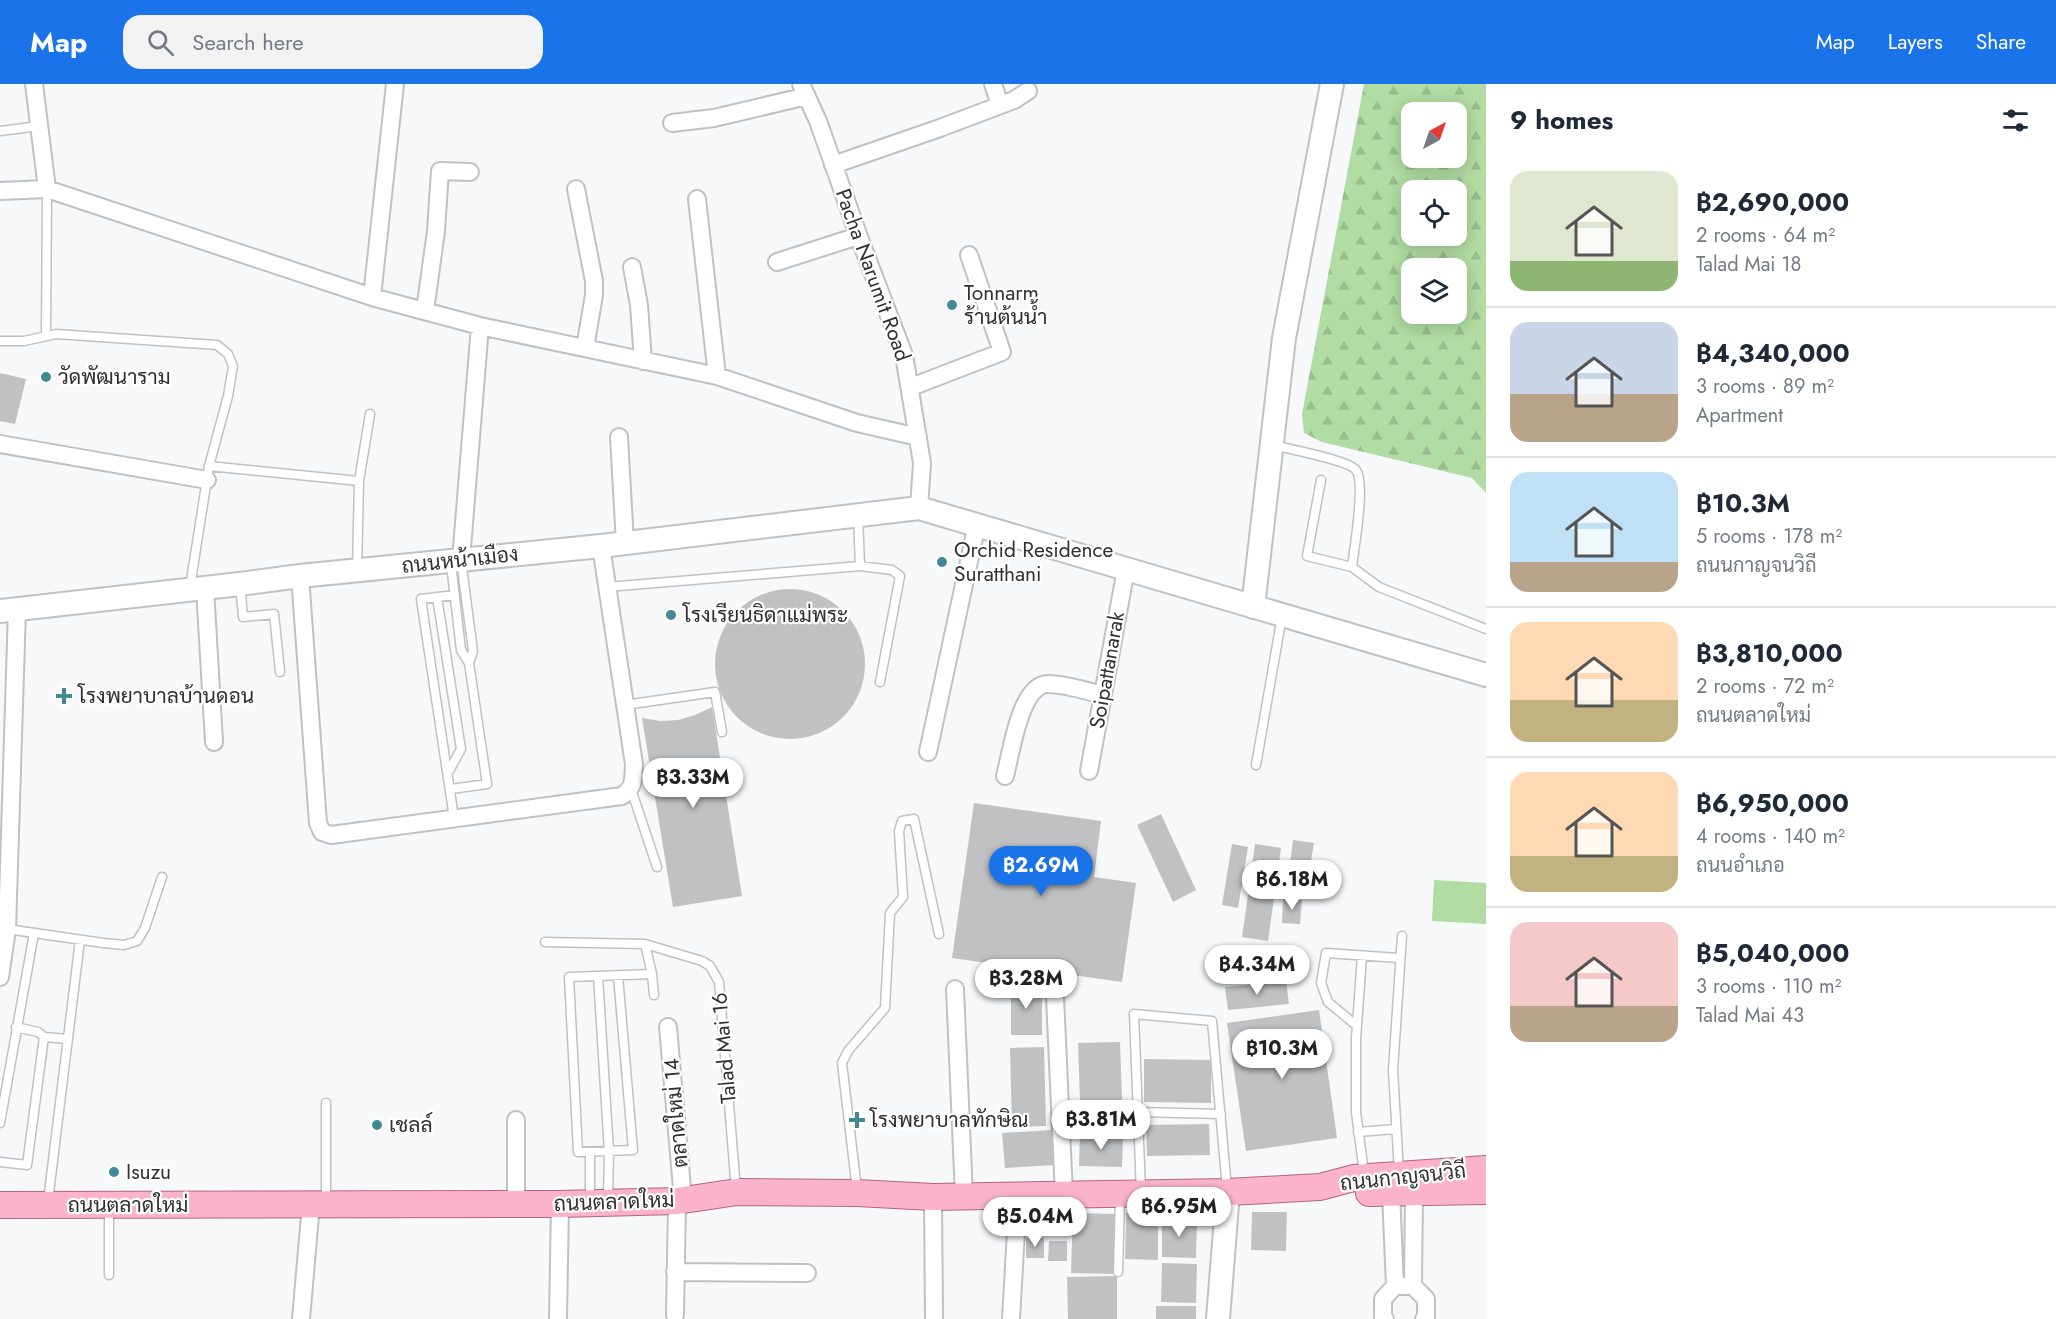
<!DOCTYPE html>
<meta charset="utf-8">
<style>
:root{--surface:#fff;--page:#f2f2f3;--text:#1f2937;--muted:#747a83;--line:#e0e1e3;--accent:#1a73e8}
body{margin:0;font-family:Jost,Sarabun,sans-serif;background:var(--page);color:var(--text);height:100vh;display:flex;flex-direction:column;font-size:22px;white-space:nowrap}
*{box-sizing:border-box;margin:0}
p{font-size:20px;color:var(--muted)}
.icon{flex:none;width:33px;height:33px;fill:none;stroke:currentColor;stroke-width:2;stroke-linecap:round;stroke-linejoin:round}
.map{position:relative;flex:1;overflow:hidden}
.drawer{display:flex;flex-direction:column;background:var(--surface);width:570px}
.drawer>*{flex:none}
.needle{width:39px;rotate:40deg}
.buttons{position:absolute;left:1401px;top:18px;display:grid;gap:12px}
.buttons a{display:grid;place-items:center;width:66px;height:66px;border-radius:12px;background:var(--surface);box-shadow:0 3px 15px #0003;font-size:30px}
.price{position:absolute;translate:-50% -51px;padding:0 14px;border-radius:21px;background:#fff;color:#222;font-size:20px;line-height:39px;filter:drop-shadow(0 2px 3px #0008)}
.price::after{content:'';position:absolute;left:50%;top:36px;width:18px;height:14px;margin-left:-9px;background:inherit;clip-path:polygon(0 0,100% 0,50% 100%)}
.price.current{background:var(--accent);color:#fff}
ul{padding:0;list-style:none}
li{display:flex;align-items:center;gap:18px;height:150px;padding:0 24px}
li+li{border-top:2px solid var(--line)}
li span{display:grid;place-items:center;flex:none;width:168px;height:120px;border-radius:18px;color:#555}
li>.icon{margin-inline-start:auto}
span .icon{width:72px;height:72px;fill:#fffc;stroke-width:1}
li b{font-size:26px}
h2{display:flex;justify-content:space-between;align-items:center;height:72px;padding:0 24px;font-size:26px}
header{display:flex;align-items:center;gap:36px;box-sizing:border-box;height:84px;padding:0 30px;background:var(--accent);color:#fff}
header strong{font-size:28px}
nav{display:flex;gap:33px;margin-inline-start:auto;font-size:21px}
.search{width:420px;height:54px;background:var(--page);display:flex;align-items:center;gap:15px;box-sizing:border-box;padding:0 21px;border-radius:18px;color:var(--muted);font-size:22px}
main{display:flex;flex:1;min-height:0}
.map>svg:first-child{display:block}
</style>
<header>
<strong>Map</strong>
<div class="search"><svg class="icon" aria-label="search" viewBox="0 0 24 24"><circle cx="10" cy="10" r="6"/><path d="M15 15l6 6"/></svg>Search here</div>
<nav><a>Map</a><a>Layers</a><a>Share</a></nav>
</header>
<main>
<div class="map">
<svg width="1486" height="1235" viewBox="0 0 1486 1235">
<defs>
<pattern id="forest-firs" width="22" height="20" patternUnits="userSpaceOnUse" patternTransform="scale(1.5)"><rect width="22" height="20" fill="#b1dca3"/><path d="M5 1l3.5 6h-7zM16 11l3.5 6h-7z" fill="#99bd8d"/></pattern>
</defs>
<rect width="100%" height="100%" fill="#f7f8f9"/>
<!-- forest -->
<path fill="url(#forest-firs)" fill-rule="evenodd" d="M1364 0H1486V409L1472 394 1322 358 1304 349 1302 330ZM1412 28H1456V74H1412ZM1412 106H1456V152H1412ZM1412 184H1456V230H1412Z"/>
<!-- pitch -->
<path fill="#b1dca3" d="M1434 796 1486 799V840L1432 837Z"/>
<!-- building -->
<path fill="#c0c1c2" d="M0 289 26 295 15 340 0 337Z
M715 580a75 75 0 1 1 150 0a75 75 0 1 1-150 0Z
M712 623 742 812 673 823 642 634 660 637 678 636 695 631Z
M974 719 1101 737 1094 793 1136 799 1122 898 952 874Z
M1161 730 1196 806 1173 818 1137 741Z
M1293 756 1314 759 1310 783 1290 780Z
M1232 760 1248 763 1238 824 1222 821Z
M1255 760 1281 764 1268 857 1242 853Z
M1288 783 1311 787 1306 812 1283 807Z
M1283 815 1302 816 1300 840 1282 839Z
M1286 897 1289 920 1228 926 1225 903Z
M1011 901H1042V951H1011Z
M1319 926 1337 1054 1246 1067 1227 939Z
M1120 958 1123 1043 1081 1045 1078 959Z
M1044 963 1046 1042 1012 1043 1010 964Z
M1144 975 1211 976V1019L1144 1018Z
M1209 1040 1210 1071 1147 1072 1146 1041Z
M1052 1046 1054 1081 1005 1084 1002 1049Z
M1080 1050 1123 1052 1122 1083 1079 1082Z
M1252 1128H1287L1286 1167 1251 1166Z
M1073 1129 1117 1130 1115 1190 1071 1189Z
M1126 1129 1158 1130V1176L1125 1175Z
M1049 1131H1067V1151L1049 1150Z
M1027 1132H1046V1152H1027Z
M1162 1135H1197L1196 1174 1162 1173Z
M1026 1154H1044V1174H1026Z
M1049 1157H1067V1177H1048Z
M1162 1179 1197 1180 1196 1219 1161 1218Z
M1117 1192V1235H1068L1067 1193Z
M1156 1222H1196V1235H1156Z"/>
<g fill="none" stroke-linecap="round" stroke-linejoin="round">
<!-- lane casing -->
<g stroke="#c0c1c2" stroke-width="11">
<path id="lane" d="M0 47 39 42
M46 252 47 105
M0 257H24L56 250 217 261 228 270 233 282 228 312 209 382 190 503
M1272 361C1288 365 1348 376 1356 386 1366 399 1354 465 1352 483L1379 503 1486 545
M209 382 359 397
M1321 396 1307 472 1352 483
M858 432 860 482
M461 476 473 567 469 579
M357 486 359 397 370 330
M240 501 243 533 274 530 280 588
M607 503 860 482 892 486 900 492 880 598
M437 513 461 665 449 687
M625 621 715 608 722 648
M1256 681 1282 532
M451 705 487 700 469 579 461 566 451 480
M631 705 657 783
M454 734 421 515 455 511
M7 845 103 859 124 861 137 857 145 844 162 793
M545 858 645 860 702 877 710 882 719 898 736 1106
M645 860 652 890 654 911
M1362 872 1356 955V1028L1364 1089
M598 892 609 1068 608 1116
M618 892 633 1066 578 1068 569 893 652 890
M1357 942 1328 918 1321 899 1326 869 1399 874
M16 943 38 948 44 953 68 955
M1138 1028 1221 1030
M0 1039 34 849
M1358 1048 1396 1045
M0 1078 27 1081 44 953
M1399 1088 1393 986 1402 852
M857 1106 842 979 848 967 885 924 890 829 903 813 899 747 902 737 914 735 939 850
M1141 1108 1134 930 1212 937 1227 1105
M590 1116V1069
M48 1117 80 856
M326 1117V1019
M109 1123V1191
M1118 1188 1120 1113"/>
</g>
<!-- street casing -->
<g stroke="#c0c1c2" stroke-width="20">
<path id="street" d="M34 0 47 105
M801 0 818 37 859 153 904 271 922 379 919 424
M993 0 1000 21
M672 39 714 34 807 12
M833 81 940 44 1014 16 1028 7
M576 105 594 197V211L585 264
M0 107 47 105 372 213 480 242 717 292 857 339 918 353
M697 115 717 292
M777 178 858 152
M632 183 639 221 643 277
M372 213 395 0
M425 227 436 147 440 87 470 88
M911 303 1002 268 969 171
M619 353 625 459
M0 360 207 396
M461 476 480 242
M300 492 318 739 322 748 331 751 622 712C635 702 633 696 634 680L601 462
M205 504 214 658
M928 668 977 440
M1089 687 1126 485
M1005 692C1011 670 1020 600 1048 600 1065 600 1086 607 1103 611
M0 893 7 845 17 525
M955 905 964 1112
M1055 913 1064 1111
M668 943 683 1116
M516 1036V1120
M1391 1108 1395 1202
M933 1113 934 1235
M675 1188 807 1189
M1413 1202 1414 1108
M675 1231 677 1117
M301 1235 311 1120
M558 1235 560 1120
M1011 1235 1018 1112
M1385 1235 1383 1233V1215L1395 1202H1413L1426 1215V1233L1424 1235"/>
</g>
<!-- secondary casing -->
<g stroke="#c0c1c2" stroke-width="26">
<path id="secondary" d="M1253 523 1284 254 1332 0
M0 527 240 500 300 492 601 462 919 424 1486 591
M1218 1235 1228 1108"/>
</g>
<!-- primary casing -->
<g stroke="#b2657e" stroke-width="28">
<path id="primary" d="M1369 1109 1486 1107
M0 1121 560 1120 677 1117 737 1108 857 1109 933 1113 1228 1108 1320 1103 1354 1094 1486 1085"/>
</g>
<!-- lane -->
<use href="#lane" stroke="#fff" stroke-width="8"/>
<!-- street -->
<use href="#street" stroke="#fff" stroke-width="16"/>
<!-- secondary -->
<use href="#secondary" stroke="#fff" stroke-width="22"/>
<!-- primary -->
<use href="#primary" stroke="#fbb3cb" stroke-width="26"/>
</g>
<!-- markers -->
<g fill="#438994" stroke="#fff" stroke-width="2">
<circle cx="952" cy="221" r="6"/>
<circle cx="46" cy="293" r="6"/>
<circle cx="942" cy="478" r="6"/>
<circle cx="671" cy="531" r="6"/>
<path d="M61 603h6v6h6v6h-6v6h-6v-6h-6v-6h6z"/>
<path d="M854 1027h6v6h6v6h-6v6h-6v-6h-6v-6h6z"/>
<circle cx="377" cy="1041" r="6"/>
<circle cx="114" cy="1088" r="6"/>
</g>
<g text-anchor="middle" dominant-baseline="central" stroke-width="4.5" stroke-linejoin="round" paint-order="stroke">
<!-- street labels -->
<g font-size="21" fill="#303031" stroke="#fff">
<text transform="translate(873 191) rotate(70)">Pacha Narumit Road</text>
<text transform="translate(460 476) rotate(-6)">ถนนหน้าเมือง</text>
<text transform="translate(1107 586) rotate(-80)">Soipattanarak</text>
<text transform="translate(724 964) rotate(-95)">Talad Mai 16</text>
<text transform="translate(676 1029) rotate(-95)">ตลาดใหม่ 14</text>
<text transform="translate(1403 1093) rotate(-6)">ถนนกาญจนวิถี</text>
<text transform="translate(614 1118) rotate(-2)">ถนนตลาดใหม่</text>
<text x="128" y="1121">ถนนตลาดใหม่</text>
</g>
<!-- poi labels -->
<g font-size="21" fill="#303031" stroke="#fff" text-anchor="start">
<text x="964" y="209">Tonnarm<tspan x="964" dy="24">ร้านต้นน้ำ</tspan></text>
<text x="58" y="293">วัดพัฒนาราม</text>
<text x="954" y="466">Orchid Residence<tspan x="954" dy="24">Suratthani</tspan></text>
<text x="683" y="531">โรงเรียนธิดาแม่พระ</text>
<text x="78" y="612">โรงพยาบาลบ้านดอน</text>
<text x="870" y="1036">โรงพยาบาลทักษิณ</text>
<text x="389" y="1041">เชลล์</text>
<text x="126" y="1088">Isuzu</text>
</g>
</g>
</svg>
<div class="buttons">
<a><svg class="needle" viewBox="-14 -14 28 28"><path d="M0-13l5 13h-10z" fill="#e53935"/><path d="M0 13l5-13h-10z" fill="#747a83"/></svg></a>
<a><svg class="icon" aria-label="locate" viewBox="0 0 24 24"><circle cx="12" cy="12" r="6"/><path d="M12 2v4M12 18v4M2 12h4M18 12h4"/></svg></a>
<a><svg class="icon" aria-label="layers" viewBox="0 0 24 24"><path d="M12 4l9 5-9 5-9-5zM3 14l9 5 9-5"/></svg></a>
</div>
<b class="price" style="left:693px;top:725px">฿3.33M</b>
<b class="price current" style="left:1041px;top:813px">฿2.69M</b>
<b class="price" style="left:1292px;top:827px">฿6.18M</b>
<b class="price" style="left:1257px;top:912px">฿4.34M</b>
<b class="price" style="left:1026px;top:926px">฿3.28M</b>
<b class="price" style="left:1282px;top:996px">฿10.3M</b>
<b class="price" style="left:1101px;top:1067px">฿3.81M</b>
<b class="price" style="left:1179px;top:1154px">฿6.95M</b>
<b class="price" style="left:1035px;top:1164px">฿5.04M</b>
</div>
<section class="drawer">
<h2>9 homes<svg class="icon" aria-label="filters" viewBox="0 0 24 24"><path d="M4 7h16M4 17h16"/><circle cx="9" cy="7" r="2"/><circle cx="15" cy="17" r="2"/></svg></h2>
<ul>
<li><span style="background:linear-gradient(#dfe7d0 75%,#8fb573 0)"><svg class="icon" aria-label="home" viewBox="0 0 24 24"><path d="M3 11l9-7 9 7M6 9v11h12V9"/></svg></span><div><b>฿2,690,000</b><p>2 rooms · 64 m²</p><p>Talad Mai 18</p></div></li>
<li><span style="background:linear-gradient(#c9d6e8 60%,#b9a48a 0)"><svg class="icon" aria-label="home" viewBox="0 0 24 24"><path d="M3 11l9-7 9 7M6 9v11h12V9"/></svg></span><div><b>฿4,340,000</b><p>3 rooms · 89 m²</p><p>Apartment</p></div></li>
<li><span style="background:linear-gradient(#bfe0f5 75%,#b9a48a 0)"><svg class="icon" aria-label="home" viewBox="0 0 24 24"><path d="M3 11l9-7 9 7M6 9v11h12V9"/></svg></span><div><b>฿10.3M</b><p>5 rooms · 178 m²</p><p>ถนนกาญจนวิถี</p></div></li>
<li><span style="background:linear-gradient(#ffd9b3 65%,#c2b280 0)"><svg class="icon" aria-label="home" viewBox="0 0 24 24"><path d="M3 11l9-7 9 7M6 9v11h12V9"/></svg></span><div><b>฿3,810,000</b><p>2 rooms · 72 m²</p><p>ถนนตลาดใหม่</p></div></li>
<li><span style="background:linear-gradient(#ffd9b3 70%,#c2b280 0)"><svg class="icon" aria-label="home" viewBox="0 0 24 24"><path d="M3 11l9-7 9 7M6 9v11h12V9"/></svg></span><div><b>฿6,950,000</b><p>4 rooms · 140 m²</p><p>ถนนอำเภอ</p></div></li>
<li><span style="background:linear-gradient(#f6c9c9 70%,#b9a48a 0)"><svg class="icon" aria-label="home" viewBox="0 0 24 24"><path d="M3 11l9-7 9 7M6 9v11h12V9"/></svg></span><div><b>฿5,040,000</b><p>3 rooms · 110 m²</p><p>Talad Mai 43</p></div></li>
</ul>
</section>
</main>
